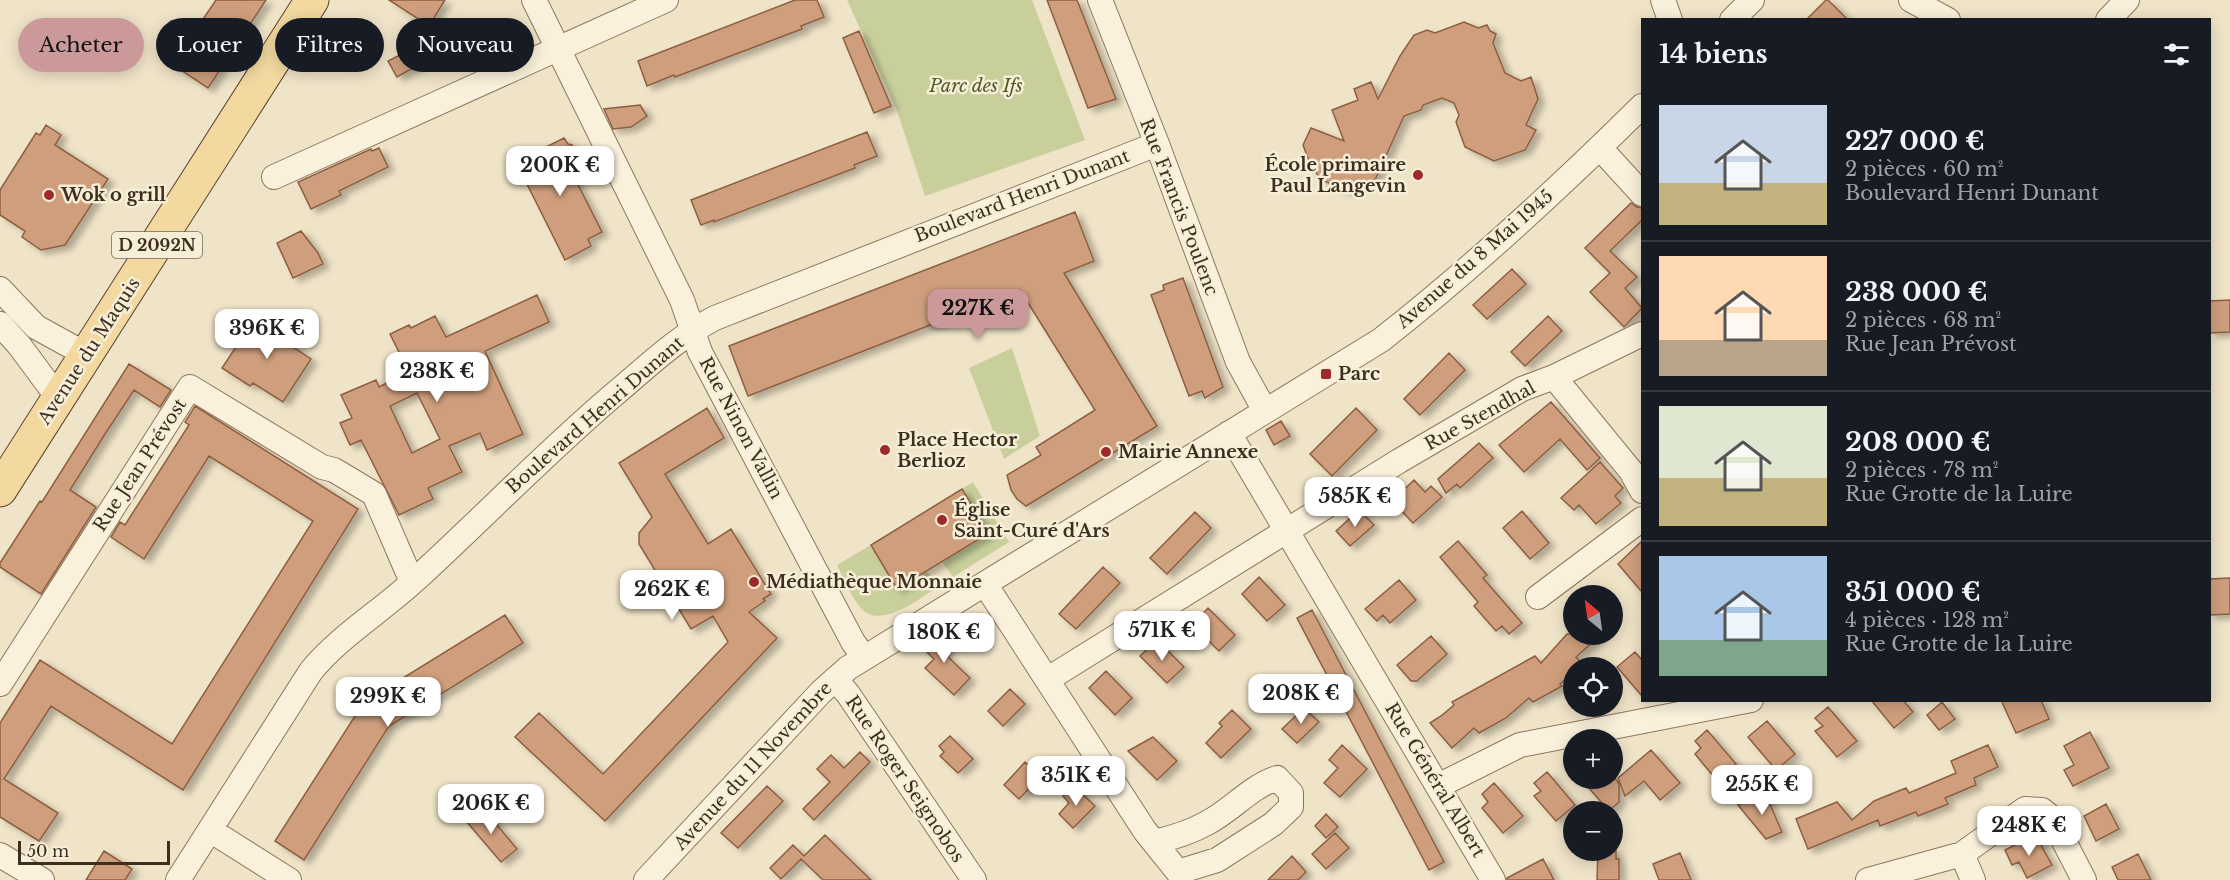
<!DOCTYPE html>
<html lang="fr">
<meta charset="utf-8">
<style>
:root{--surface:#171b24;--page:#20242c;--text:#f1f3f6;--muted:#9ea1a6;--line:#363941;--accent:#cc999b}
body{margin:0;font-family:"Libre Baskerville",serif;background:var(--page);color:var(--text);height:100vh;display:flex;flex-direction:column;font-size:22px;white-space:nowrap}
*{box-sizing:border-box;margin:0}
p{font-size:20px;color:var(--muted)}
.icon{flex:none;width:33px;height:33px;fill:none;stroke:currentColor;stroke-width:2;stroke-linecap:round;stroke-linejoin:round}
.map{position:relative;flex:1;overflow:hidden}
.side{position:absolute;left:1641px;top:18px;width:570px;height:684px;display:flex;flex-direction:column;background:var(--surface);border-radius:0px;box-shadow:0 3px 15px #0003}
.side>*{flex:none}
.guide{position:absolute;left:18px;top:18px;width:570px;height:54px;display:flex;gap:12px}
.needle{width:39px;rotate:331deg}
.controls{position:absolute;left:1563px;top:585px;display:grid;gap:12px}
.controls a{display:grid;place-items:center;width:60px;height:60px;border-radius:50%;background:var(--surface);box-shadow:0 3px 15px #0003;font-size:30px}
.scale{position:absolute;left:18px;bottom:15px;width:152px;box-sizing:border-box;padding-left:6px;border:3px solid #3d2e20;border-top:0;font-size:16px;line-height:21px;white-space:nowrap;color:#3d2e20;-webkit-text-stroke:4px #f7eed8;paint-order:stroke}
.price{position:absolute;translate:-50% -51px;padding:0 14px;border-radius:12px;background:#fff;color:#222;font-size:20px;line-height:39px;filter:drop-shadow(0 2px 3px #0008)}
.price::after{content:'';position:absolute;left:50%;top:36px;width:18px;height:14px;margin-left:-9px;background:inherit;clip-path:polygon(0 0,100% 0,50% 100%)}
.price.selected{background:var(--accent);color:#111}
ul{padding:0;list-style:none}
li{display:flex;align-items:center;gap:18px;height:150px;padding:0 18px}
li+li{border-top:2px solid var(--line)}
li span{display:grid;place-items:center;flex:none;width:168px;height:120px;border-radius:0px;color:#555}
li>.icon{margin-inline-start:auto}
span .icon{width:72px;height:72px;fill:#fffc;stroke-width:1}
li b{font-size:26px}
h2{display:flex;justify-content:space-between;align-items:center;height:72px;padding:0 18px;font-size:26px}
.pill{padding:0 21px;border-radius:27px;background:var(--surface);box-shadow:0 3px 15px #0003;font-size:21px;line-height:54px}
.pill.selected{background:var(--accent);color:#111}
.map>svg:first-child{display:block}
</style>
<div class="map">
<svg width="2230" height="880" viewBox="0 0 2230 880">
<defs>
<filter id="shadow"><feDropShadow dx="6" dy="4" stdDeviation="3" flood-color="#0004"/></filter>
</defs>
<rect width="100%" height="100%" fill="#f0e4c8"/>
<!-- green -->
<path fill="#c9cf9b" d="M847 0H1032L1085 140 925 196 896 108Z
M1012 348 1040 436 1004 459 969 368Z
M973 482 1009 542 953 577 942 562 989 533 962 489Z
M871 545 897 589 926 571 941 585C921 597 879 633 859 606 850 594 844 579 837 565Z"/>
<!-- building -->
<path fill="#cf9f7d" stroke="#8d5f41" stroke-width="1.5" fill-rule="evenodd" filter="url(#shadow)" d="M216 0H266L208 88 161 57 167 47 158 41 171 21 193 34Z
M389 0H445L429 26Z
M795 0H817L824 17 801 26 802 29 675 77 674 75 647 86 638 61Z
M1047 0H1077L1116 99 1088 108Z
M1826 0H1828L1848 20H1806Z
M1464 22 1478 28 1487 25 1490 31 1496 34 1493 43 1505 73 1521 81 1531 77 1538 99 1526 125 1536 130 1525 150 1494 161 1465 147 1456 122 1459 115 1454 103 1442 98 1423 105 1421 110 1404 116 1375 180 1346 191 1320 179 1309 161 1303 145 1311 128 1344 141 1332 110 1358 100 1354 89 1371 82 1378 99 1400 56 1414 35 1427 30 1435 33Z
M859 31 891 106 874 113 843 38Z
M421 44 429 59 397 77 388 61Z
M640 105 647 116 631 127 613 129 604 109Z
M46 125 61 135 55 145 108 179 65 245 41 250 22 237 25 231 0 215V190L36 133 40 135Z
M867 132 877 156 854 165 855 168 714 222V220L701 225 691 200Z
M564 138 568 144 572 145 581 161 569 167 602 232 588 239 591 246 565 260 516 162Z
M379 148 388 167 339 191 341 195 311 209 298 182 371 149 372 151Z
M1631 203 1637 207 1642 208V220L1610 251 1637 277 1625 288 1642 308 1624 327 1590 292 1610 273 1585 248Z
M1075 212 1094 261 1064 273 1157 426 1026 506 1017 499 1011 490 1007 475 1041 455 1036 447 1095 410 1020 290 748 396 729 346Z
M301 231 318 253 323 264 293 278 277 243Z
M1512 269 1526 284 1487 319 1473 305Z
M1183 278 1223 387 1205 398 1202 391 1189 396 1151 295 1164 290 1163 285Z
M537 295 549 322 485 351 523 434 487 450 480 433 449 446 462 472 428 488 433 499 399 515 361 440 350 445 340 423 352 418 341 395 376 380 379 387 409 372 390 334 409 325 411 328 435 316 446 337ZM417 393 440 439 412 453 390 406Z
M2230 300V332L2210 333V301Z
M257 315 285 333 281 339 311 359 283 402 253 383 250 386 222 368Z
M1548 316 1562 331 1525 366 1511 352Z
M1449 353 1465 370 1420 415 1404 399Z
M129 364 171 390 160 407 134 390 105 434 70 490 96 507 41 594 0 567V563L40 501 42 502Z
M1551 402 1600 458 1587 470 1560 439 1524 472 1499 445Z
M195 406 358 509 183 790 51 706 4 779 58 813 39 841 0 817V723L40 660 172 744 313 521 209 456 144 559 111 537 120 522 125 525 189 425 185 422Z
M707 408 724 438 665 474 708 544 731 529 771 594 763 599 765 601 749 612 777 638 605 821 515 737 539 713 603 774 728 642 713 616 691 629 639 544V533L652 517 619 463Z
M1356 408 1377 430 1332 476 1310 454Z
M1281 421 1290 436 1274 445 1266 430Z
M1479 443 1493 458 1460 488 1457 484 1446 493 1438 479Z
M1600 462 1623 488 1615 496 1621 503 1596 524 1579 505 1574 510 1561 498Z
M1414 480 1425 492 1431 486 1442 497 1413 523 1392 501Z
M962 489 989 533 897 589 871 545Z
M1359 510 1374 525 1350 546 1336 531Z
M1522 511 1549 543 1530 559 1503 528Z
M1195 512 1211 528 1167 574 1150 558Z
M1458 541 1487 575 1483 578 1522 623 1509 634 1502 626 1496 631 1474 606 1478 602 1440 557Z
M1642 541V592L1618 564Z
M1103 567 1120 583 1076 629 1059 614Z
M1259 577 1285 605 1267 621 1242 594Z
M2230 578V614L2210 615V579Z
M1399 580 1416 600 1390 623 1383 615 1377 621 1365 609Z
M1208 608 1235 635 1219 651 1192 625Z
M1312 610 1444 862 1429 870 1297 618Z
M505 615 523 643 389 726 304 860 275 841 364 702Z
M940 632 952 644 944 653 970 678 954 695 925 668 934 659 921 646Z
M1567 634H1602L1576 657 1582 664 1579 668H1574V672L1560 684 1562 686 1533 702 1529 698 1506 718 1479 733 1474 728 1452 748 1430 723 1441 716 1454 705 1452 702 1535 656 1541 663Z
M1431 636 1447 654 1417 681H1411L1397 665Z
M1157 640 1184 667 1167 683 1140 656Z
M1635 652 1642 660V696L1617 667Z
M1106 671 1132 698 1115 715 1089 688Z
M1010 689 1025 704 1003 726 988 711Z
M1871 700H1903L1913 712 1894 728Z
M2001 700H2041L2049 719 2016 733Z
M1942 702 1955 719 1939 730 1927 715Z
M1828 707 1857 741 1837 757 1815 731 1823 726 1815 718Z
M1304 708 1319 722 1297 743 1282 729Z
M1232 710 1251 729 1221 758 1206 743 1222 726 1219 723Z
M1767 721 1795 754 1776 770 1748 737Z
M1707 730 1736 764 1720 777H1714L1695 754 1701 748 1695 741Z
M2090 732 2109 768 2073 786 2064 770 2074 765 2064 746Z
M950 736 973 759 958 773 940 756 944 752 939 746Z
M1153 737 1177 761 1157 780 1128 751Z
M1342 745 1367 769 1340 797 1324 783 1338 768 1329 760Z
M1988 745 1998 767 1974 778 1976 785 1945 798 1948 804 1918 816 1916 812 1880 826 1878 820 1808 849 1796 819 1837 802 1852 820 1874 801 1906 788 1909 793 1956 773 1951 761Z
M1651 750 1680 783 1660 800 1644 781 1625 796 1618 778Z
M860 752 870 762 814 820 803 809 830 782 817 769 831 755 844 768Z
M1025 762 1040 777 1019 799 1004 785Z
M1547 772 1575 805 1556 821 1534 796 1541 791 1534 783Z
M1580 778H1615L1619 784V802L1609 811Z
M1494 783 1523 816 1503 833 1482 808 1488 802 1482 794Z
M767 786 783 801 738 848 721 833Z
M1074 786 1095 806 1073 828 1059 814 1069 803 1063 796Z
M1765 793 1782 832 1766 839 1738 805Z
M2106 804 2119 829 2096 841 2084 816Z
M482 807 517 849 501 862 466 821Z
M1326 814 1338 827 1326 838 1315 826Z
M1335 833 1349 848 1326 869 1312 854Z
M825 835 841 851 871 880H823L801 859 781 879 770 868 793 845 804 856Z
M2030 837 2031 840 2037 838 2052 865 2027 878 2019 862 2012 865 2005 850Z
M1598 850H1616V859H1619V880H1597Z
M104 851 132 869 125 880H86Z
M1680 853 1691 880H1659L1653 864Z
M2138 854 2151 880H2118L2112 867Z
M1292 856 1306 872 1298 880H1268Z
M1543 859 1554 880H1507V878Z"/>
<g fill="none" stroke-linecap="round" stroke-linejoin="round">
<!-- minor casing -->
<g stroke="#8d765c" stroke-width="26">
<path id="minor" d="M534 0 682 300 700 352 853 642 864 657
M1100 0 1157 144 1238 362 1265 411
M1663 0 1670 20
M1911 0 1948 20
M1732 20 1752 0
M2108 20 2127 0
M1600 148 1642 194
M274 177 666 0
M0 289 36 327 87 355
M0 324 19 345 59 399
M1554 377 1631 471 1642 491
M1229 433 1493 880
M985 584 1145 831 1178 872 1217 860 1273 824 1291 807V793L1277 778C1250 787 1232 810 1207 823 1191 832 1172 838 1154 842
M1538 597 1642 519
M835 679 848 694 974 880
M1048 679 1399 461 1522 389 1554 377 1642 334
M0 684 190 387 322 467 334 470 374 494 412 582
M1438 786 1520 745 1751 700
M210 830 289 880
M1962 854 1973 880
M0 855 42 880
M178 880 311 671C340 636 380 612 414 581 482 519 546 452 617 392 649 365 678 337 715 318L1157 144
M646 880 821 692 848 668 1381 340C1473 268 1559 188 1642 106
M1868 880 1962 854 2025 809 2042 810 2052 818 2084 880"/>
</g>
<!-- primary casing -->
<g stroke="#5b4430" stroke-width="35">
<path id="primary" d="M0 490 312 0"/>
</g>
<!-- minor -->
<use href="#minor" stroke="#faf1dc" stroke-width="24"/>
<!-- primary -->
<use href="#primary" stroke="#f3d9a0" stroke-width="33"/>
</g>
<!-- markers -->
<g fill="#9e2a2b" stroke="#f7eed8" stroke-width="2">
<circle cx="1418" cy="175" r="6"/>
<circle cx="49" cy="195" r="6"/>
<rect x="1320" y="368" width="12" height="12" rx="3"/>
<circle cx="885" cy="450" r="6"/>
<circle cx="1106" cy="452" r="6"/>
<circle cx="942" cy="520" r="6"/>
<circle cx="754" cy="582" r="6"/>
</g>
<g text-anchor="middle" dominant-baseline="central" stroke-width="5" stroke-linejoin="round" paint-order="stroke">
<!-- shield labels -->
<rect fill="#f7eed8" stroke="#756857" stroke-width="1.5" x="112" y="232" width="90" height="26" rx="4.5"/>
<g font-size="16" font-weight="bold" fill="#3d2e20">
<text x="157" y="245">D 2092N</text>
</g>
<!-- park labels -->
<g font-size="18" font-style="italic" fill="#4d5a26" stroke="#f7eed8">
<text x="976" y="86">Parc des Ifs</text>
</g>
<!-- poi labels -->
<g font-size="18" font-weight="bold" fill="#3d2e20" stroke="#f7eed8" text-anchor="start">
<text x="1406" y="165" text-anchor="end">École primaire<tspan x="1406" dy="21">Paul Langevin</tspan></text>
<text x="61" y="195">Wok o grill</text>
<text x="1338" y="374">Parc</text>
<text x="897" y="440">Place Hector<tspan x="897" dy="21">Berlioz</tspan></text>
<text x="1118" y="452">Mairie Annexe</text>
<text x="954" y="510">Église<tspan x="954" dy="21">Saint-Curé d'Ars</tspan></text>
<text x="766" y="582">Médiathèque Monnaie</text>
</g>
<!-- street labels -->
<g font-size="18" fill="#3d2e20" stroke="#f7eed8">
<text transform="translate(1022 196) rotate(-21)">Boulevard Henri Dunant</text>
<text transform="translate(1179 207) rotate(69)">Rue Francis Poulenc</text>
<text transform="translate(1475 259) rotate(-41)">Avenue du 8 Mai 1945</text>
<text transform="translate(89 351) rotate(-57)">Avenue du Maquis</text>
<text transform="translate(595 415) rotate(-41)">Boulevard Henri Dunant</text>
<text transform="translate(1480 416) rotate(-29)">Rue Stendhal</text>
<text transform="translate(741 428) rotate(62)">Rue Ninon Vallin</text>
<text transform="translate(140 465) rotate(-57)">Rue Jean Prévost</text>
<text transform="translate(753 766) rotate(-47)">Avenue du 11 Novembre</text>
<text transform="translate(905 779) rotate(56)">Rue Roger Seignobos</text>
<text transform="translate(1435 780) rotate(59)">Rue Général Albert</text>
</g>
</g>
</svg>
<div class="controls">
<a><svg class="needle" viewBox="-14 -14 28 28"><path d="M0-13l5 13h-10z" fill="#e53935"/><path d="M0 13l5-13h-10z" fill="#9ea1a6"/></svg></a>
<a><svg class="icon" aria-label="locate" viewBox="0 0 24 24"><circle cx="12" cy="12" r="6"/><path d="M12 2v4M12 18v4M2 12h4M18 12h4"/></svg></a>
<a>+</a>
<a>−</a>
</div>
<div class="scale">50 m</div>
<b class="price" style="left:560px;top:197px">200K €</b>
<b class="price selected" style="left:978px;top:340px">227K €</b>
<b class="price" style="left:267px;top:360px">396K €</b>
<b class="price" style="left:437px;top:403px">238K €</b>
<b class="price" style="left:1355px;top:528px">585K €</b>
<b class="price" style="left:672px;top:621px">262K €</b>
<b class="price" style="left:1162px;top:662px">571K €</b>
<b class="price" style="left:944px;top:664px">180K €</b>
<b class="price" style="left:1301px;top:725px">208K €</b>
<b class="price" style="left:388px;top:728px">299K €</b>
<b class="price" style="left:1076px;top:807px">351K €</b>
<b class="price" style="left:1762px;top:816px">255K €</b>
<b class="price" style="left:491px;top:835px">206K €</b>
<b class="price" style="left:2029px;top:857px">248K €</b>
<div class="guide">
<a class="pill selected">Acheter</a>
<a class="pill">Louer</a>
<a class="pill">Filtres</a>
<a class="pill">Nouveau</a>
</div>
<section class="side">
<h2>14 biens<svg class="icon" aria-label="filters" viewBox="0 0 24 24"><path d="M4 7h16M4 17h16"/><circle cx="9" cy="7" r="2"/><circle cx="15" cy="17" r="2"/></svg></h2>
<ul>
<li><span style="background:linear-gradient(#c9d6e8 65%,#c2b280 0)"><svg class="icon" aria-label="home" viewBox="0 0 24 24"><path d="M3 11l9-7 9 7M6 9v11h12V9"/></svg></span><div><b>227 000 €</b><p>2 pièces · 60 m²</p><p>Boulevard Henri Dunant</p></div></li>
<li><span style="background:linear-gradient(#ffd9b3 70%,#b9a48a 0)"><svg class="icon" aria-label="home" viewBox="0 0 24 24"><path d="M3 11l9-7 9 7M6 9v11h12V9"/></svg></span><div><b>238 000 €</b><p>2 pièces · 68 m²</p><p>Rue Jean Prévost</p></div></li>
<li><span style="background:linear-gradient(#dfe7d0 60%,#c2b280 0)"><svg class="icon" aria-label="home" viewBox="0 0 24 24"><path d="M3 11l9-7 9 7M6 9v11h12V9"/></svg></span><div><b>208 000 €</b><p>2 pièces · 78 m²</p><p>Rue Grotte de la Luire</p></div></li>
<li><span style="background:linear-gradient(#a9c7e8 70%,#7fa58c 0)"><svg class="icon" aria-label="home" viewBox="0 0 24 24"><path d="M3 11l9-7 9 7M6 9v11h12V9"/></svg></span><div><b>351 000 €</b><p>4 pièces · 128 m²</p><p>Rue Grotte de la Luire</p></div></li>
</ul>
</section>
</div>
